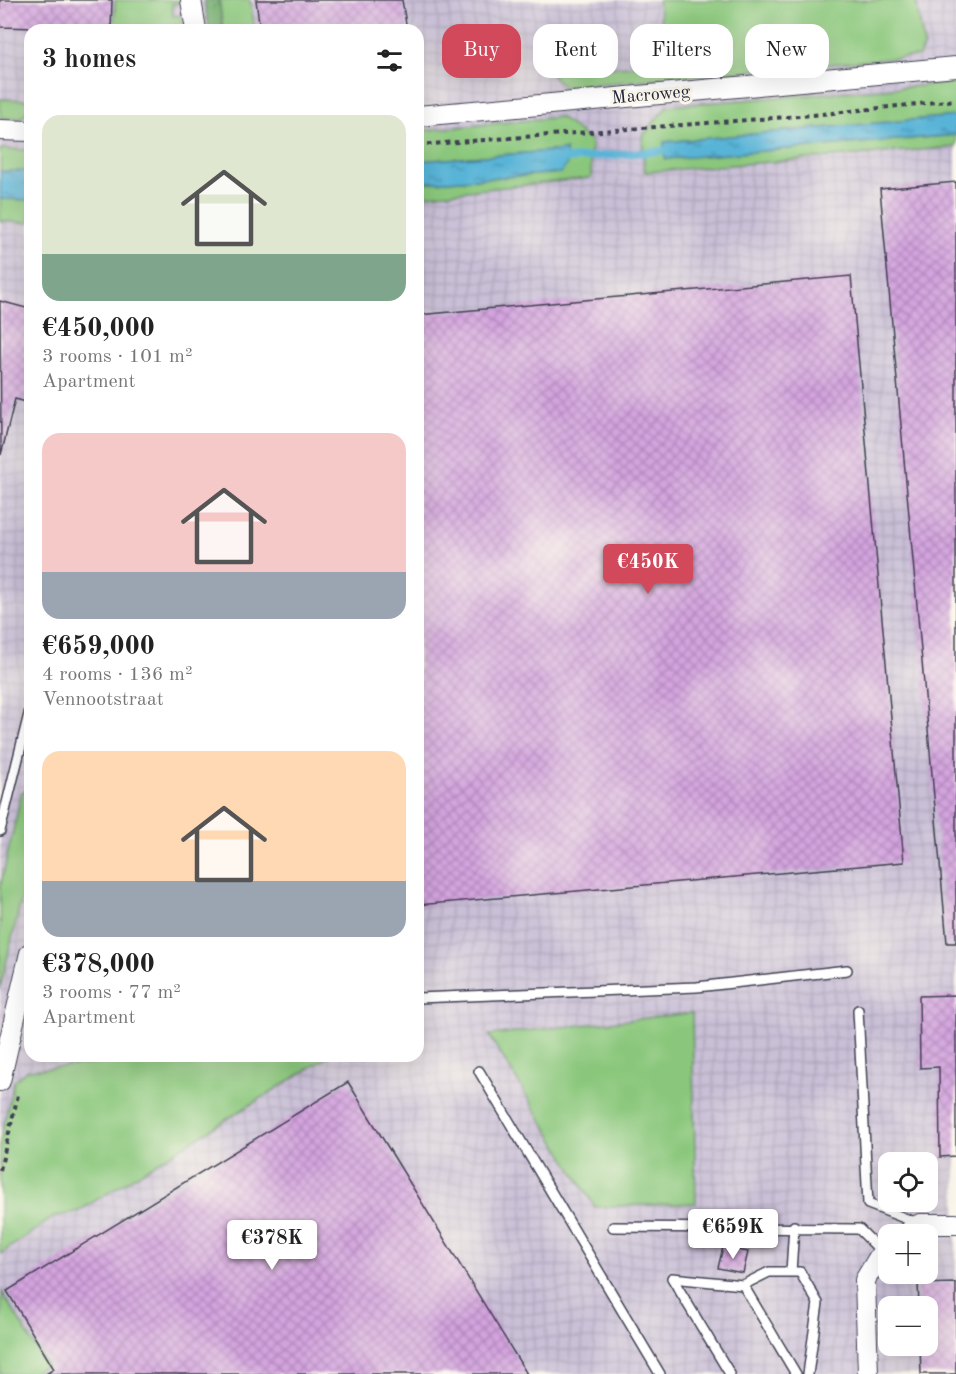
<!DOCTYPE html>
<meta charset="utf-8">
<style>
:root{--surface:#fff;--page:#f6f6f6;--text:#222;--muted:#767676;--accent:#d1495b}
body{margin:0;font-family:"Old Standard TT",serif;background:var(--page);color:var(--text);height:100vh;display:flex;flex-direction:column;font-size:22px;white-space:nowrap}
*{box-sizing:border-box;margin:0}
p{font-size:20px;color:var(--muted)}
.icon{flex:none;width:33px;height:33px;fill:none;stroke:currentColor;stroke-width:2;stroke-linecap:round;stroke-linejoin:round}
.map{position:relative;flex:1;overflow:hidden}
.details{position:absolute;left:24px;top:24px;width:400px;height:1038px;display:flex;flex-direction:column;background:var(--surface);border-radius:18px;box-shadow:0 6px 24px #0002}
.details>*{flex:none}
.banner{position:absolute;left:442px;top:24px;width:423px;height:54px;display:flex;gap:12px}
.controls{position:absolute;left:878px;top:1152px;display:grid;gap:12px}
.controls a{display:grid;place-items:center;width:60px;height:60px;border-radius:12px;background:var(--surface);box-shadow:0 6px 24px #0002;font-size:30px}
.price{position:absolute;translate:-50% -51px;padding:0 14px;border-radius:6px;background:#fff;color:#222;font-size:20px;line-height:39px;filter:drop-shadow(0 2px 3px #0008)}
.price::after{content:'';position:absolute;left:50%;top:36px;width:18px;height:14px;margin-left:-9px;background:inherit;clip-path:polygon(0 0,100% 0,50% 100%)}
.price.active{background:var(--accent);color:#fff}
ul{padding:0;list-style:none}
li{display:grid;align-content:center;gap:12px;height:318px;padding:0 18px}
li span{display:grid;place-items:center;height:186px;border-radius:18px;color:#555}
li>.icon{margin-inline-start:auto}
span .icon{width:108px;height:108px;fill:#fffc;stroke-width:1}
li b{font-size:26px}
h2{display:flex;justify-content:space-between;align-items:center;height:72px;padding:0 18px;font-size:26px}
.tag{padding:0 21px;border-radius:18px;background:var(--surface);box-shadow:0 6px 24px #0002;font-size:21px;line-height:54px}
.tag.active{background:var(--accent);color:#fff}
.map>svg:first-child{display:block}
</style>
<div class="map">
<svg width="956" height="1374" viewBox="0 0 956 1374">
<defs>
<pattern id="industrial-grid" width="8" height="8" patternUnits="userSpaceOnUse" patternTransform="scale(1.5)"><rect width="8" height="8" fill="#c9bfd7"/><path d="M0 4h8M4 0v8" fill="none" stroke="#aca4b9"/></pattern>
<pattern id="forest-crowns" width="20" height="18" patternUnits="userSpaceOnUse" patternTransform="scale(1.5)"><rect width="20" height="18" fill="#6fac6c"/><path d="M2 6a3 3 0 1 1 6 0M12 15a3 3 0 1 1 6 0" fill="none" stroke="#5b8c5a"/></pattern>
<pattern id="water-ripples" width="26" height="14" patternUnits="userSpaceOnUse" patternTransform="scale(1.5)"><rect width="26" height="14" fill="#59b4d7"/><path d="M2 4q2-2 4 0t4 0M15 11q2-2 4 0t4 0" fill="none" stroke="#4992b0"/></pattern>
<pattern id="building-cross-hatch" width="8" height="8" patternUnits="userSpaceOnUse" patternTransform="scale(1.5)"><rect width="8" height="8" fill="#d4a4df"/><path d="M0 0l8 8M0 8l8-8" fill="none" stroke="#ac85b6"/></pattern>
</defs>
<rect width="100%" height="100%" fill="#fbf7ec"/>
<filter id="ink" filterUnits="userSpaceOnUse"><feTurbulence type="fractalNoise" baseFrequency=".0167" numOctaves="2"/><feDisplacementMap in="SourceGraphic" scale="12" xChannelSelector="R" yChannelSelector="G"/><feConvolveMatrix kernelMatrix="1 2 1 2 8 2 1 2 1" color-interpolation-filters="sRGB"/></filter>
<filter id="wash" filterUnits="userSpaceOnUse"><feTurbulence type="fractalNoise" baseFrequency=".008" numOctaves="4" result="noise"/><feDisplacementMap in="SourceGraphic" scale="24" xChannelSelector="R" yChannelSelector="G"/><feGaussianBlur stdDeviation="1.35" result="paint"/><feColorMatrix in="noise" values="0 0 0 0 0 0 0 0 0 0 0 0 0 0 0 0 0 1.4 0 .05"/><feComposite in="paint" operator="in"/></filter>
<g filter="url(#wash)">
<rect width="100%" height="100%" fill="#f2edd7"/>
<!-- industrial -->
<path fill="url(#industrial-grid)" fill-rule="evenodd" d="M0 0H956V1374H0ZM30 30H418V1056H30ZM888 1162H927V1202H888ZM888 1234H927V1274H888ZM888 1306H927V1346H888Z"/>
<!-- green -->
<path fill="#8ac77c" stroke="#56745c" stroke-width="1.5" d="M115 0H181V3L172 4 173 16 181 15 184 30H114Z
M219 0H250L255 30H223Z
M658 0H916L924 46 919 56 564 87 550 74 667 62Z
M956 83V116L665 142V159L956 135V147L645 172 642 137 667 106Z
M0 99 30 100 27 112 21 118H0Z
M560 117 591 141V178L419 196V183L560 173 566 150 419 161V131Z
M0 149 30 150V171H0Z
M0 199 30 200V223L0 221Z
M30 788V863L0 989V887L22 792Z
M692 1013 696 1203 595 1207 489 1035Z
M182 1056H329L79 1211 54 1217 0 1254V1141L14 1081 27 1070Z
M2 1292 46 1365 32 1374H0Z"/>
<!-- forest -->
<path fill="url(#forest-crowns)" stroke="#486754" stroke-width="1.5" d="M204 0H219L223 30H209Z"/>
<!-- water -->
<path fill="url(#water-ripples)" stroke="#3e6b89" stroke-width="1.5" d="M956 116V135L665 159 664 142Z
M566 150 567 165 560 173 419 183V161Z
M0 171H30V200L0 199Z"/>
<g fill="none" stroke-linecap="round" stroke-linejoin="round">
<!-- stream -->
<path stroke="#59b4d7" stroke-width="8" d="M566 159 672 150"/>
</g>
<g id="blocks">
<!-- building -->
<path fill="url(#building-cross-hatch)" d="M0 0H112L111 30 0 27Z
M256 0H402L407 30H260Z
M956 182V943H947L880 189Z
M851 276 904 862 418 905V315Z
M0 301 30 309V403L15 399 1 455Z
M956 995V1156L940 1157 939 1067 920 1068 919 996Z
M348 1082 527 1374H46L54 1369 7 1291Z
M723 1247 748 1252 743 1273 718 1268Z
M956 1283V1374H921L920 1346H927V1306H919L918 1284Z"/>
</g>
</g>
<g filter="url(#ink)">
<use href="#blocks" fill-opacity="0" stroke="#414052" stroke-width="1.5"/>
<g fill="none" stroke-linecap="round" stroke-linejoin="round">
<!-- lane casing -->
<g stroke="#414052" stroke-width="12">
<path id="lane" d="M0 831 30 710
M418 998 697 987 847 970
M858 1010 868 1204 920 1224
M479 1071 660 1374
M613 1227 859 1229 882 1252
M791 1272 794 1226
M743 1285 796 1374
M730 1374 672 1278 743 1285 769 1272H800L818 1303 808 1374"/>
</g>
<!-- street casing -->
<g stroke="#414052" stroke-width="22">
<path id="street" d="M191 0 196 30
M418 116 956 67
M0 130 30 131
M0 1081 30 953
M906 1234 920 1224H956
M868 1374 865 1280 882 1252 888 1248"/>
</g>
<!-- path -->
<path stroke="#414052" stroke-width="4" stroke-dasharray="4.5 4.5" stroke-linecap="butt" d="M418 145 813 115 956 100
M0 1170 18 1095"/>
<!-- lane -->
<use href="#lane" stroke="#fff" stroke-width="9"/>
<!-- street -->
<use href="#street" stroke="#fff" stroke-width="20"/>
</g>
</g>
<g text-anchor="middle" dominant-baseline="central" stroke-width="6" stroke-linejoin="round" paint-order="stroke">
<!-- street labels -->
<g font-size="18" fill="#22223b" stroke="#fbf7ec">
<text transform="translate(651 95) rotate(-5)">Macroweg</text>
</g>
</g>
</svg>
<div class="controls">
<a><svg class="icon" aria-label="locate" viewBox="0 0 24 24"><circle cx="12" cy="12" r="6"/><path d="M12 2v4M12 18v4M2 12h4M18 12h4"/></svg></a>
<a>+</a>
<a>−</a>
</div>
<b class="price active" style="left:648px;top:595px">€450K</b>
<b class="price" style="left:733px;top:1260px">€659K</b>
<b class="price" style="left:272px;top:1271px">€378K</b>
<div class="banner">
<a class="tag active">Buy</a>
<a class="tag">Rent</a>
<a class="tag">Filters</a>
<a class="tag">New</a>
</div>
<section class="details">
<h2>3 homes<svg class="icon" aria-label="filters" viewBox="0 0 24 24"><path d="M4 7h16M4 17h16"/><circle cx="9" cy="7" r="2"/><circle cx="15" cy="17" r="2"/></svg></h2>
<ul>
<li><span style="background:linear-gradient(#dfe7d0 75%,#7fa58c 0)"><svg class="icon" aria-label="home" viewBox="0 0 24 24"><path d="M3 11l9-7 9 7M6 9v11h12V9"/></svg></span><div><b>€450,000</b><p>3 rooms · 101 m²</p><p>Apartment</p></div></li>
<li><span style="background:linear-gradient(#f6c9c9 75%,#9aa5b1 0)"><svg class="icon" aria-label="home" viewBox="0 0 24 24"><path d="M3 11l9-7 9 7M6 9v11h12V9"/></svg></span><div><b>€659,000</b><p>4 rooms · 136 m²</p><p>Vennootstraat</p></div></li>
<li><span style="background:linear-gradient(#ffd9b3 70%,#9aa5b1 0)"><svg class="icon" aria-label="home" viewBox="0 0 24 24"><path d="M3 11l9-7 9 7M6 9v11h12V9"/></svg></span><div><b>€378,000</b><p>3 rooms · 77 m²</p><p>Apartment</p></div></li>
</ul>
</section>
</div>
